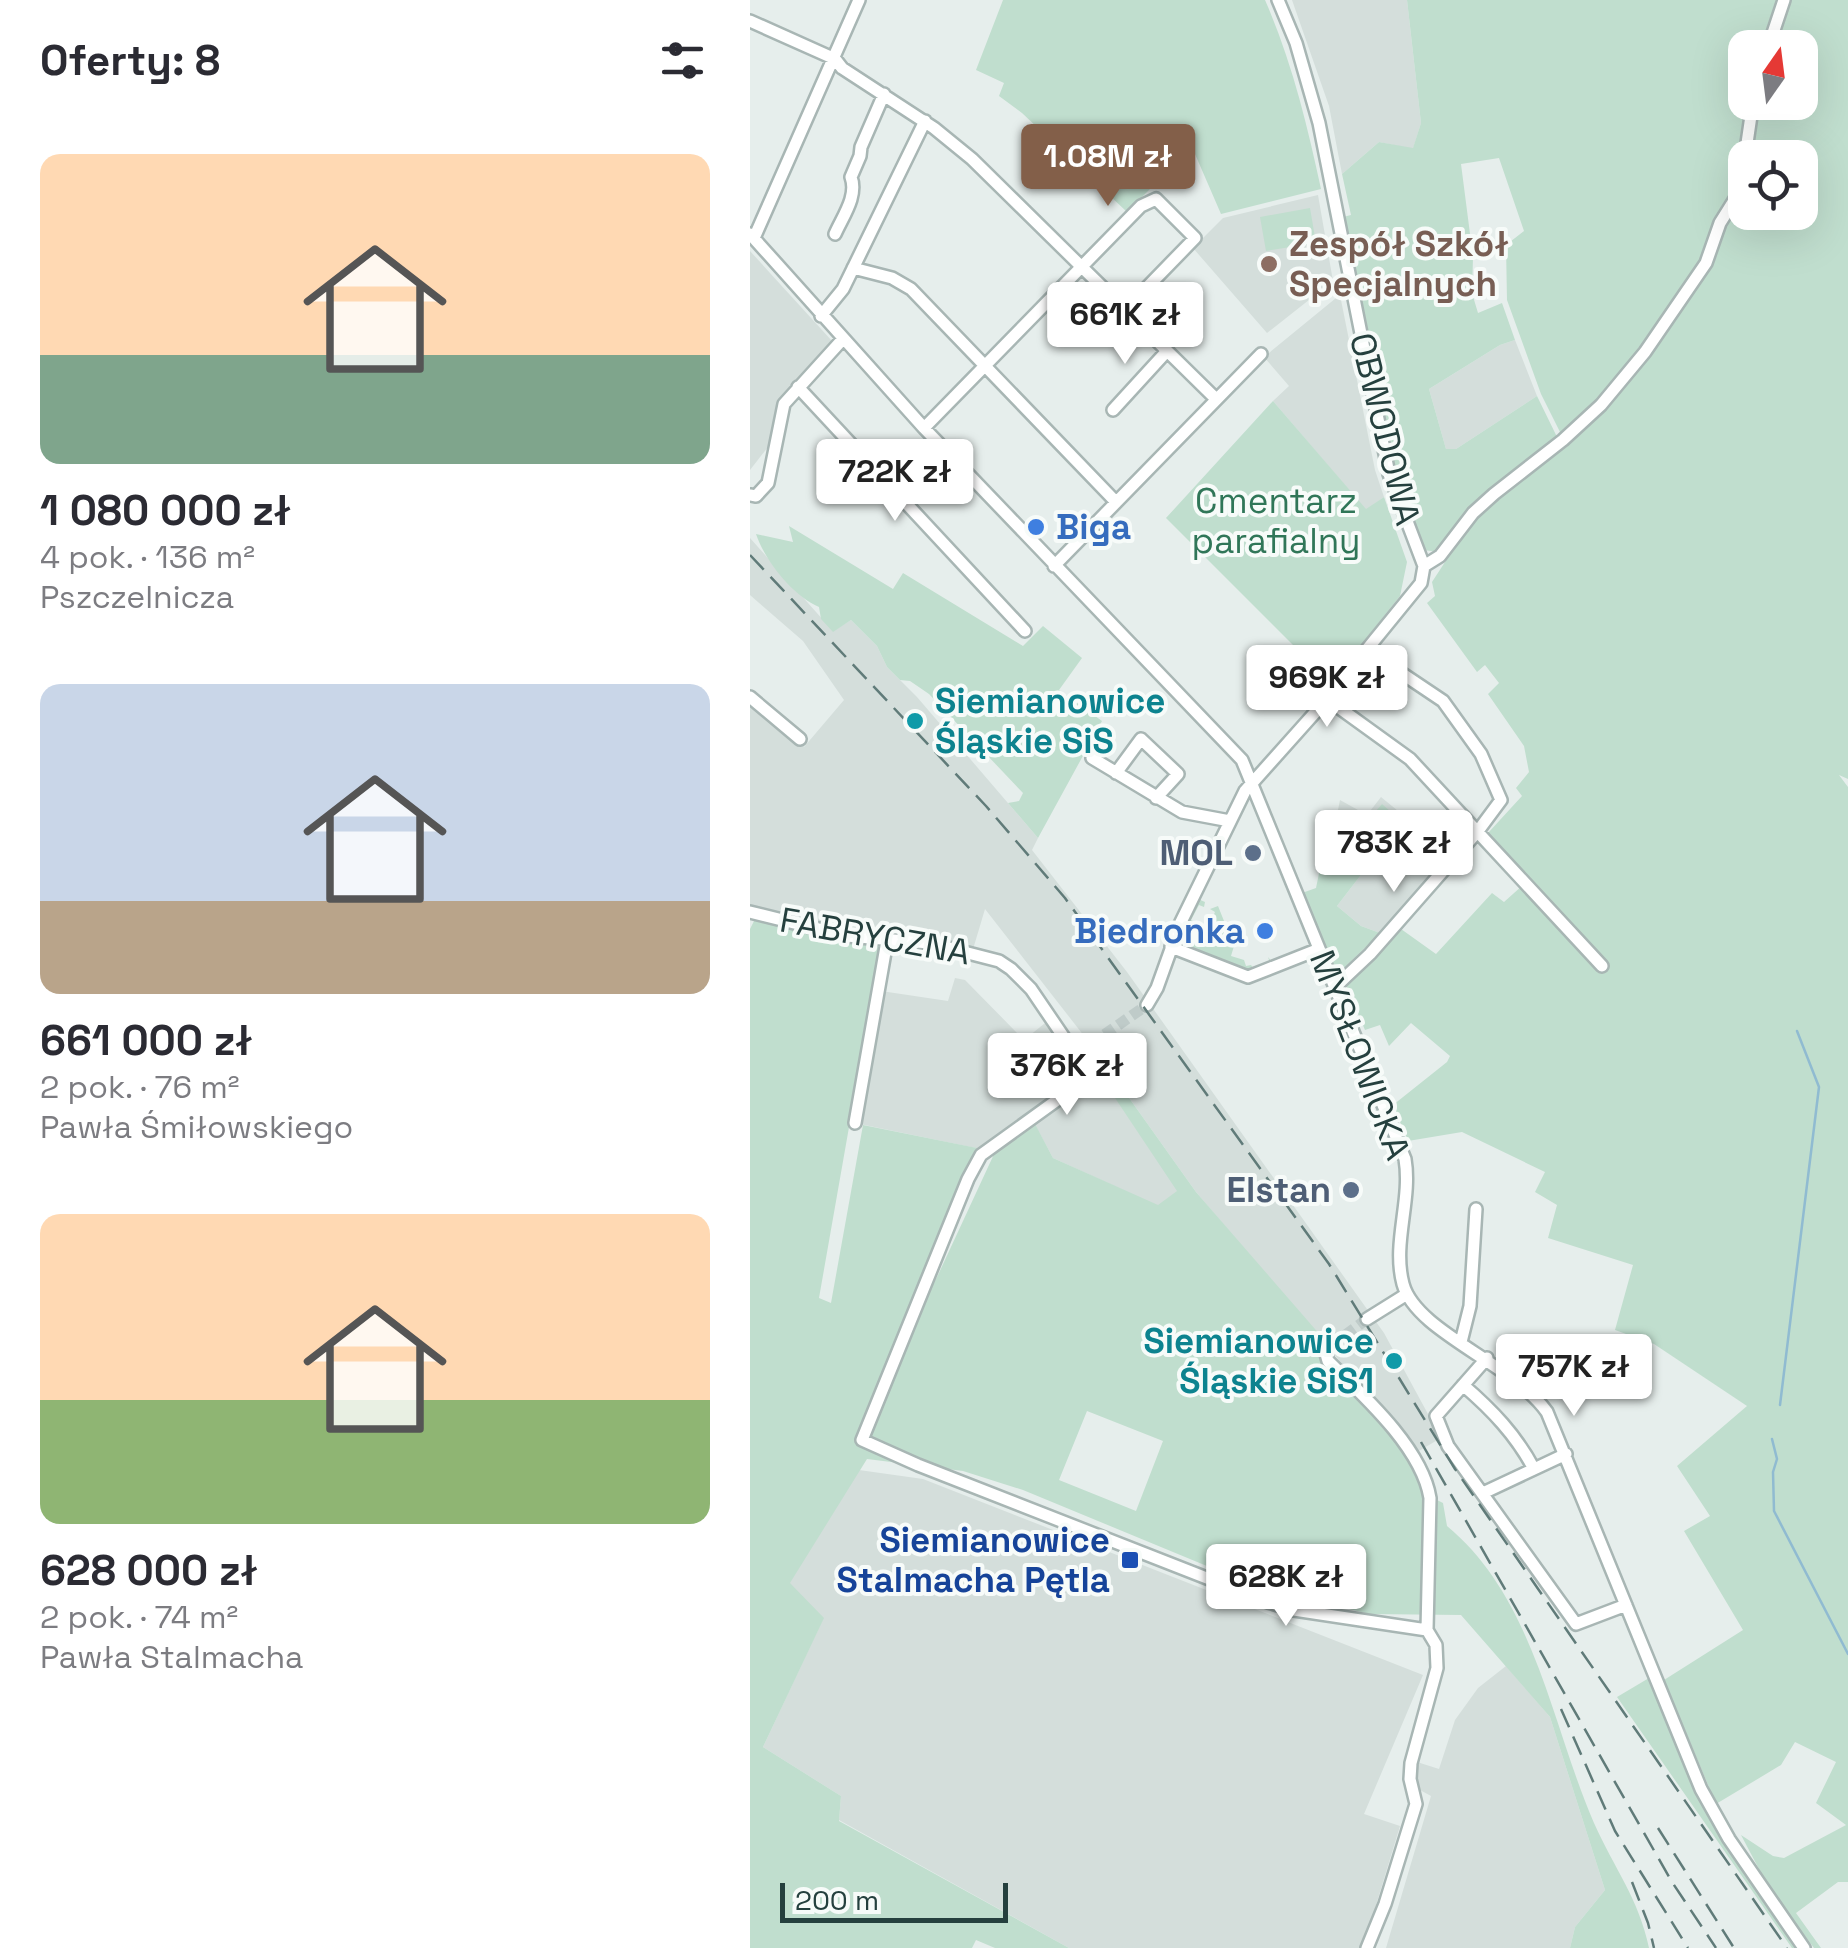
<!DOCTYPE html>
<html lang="pl">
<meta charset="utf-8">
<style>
:root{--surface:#fff;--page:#f2f2f3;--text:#2b2b33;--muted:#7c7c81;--accent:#835f49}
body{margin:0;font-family:"Space Grotesk",sans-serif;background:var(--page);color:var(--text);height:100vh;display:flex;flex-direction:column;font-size:38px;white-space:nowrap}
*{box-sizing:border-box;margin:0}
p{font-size:32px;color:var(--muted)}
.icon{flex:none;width:55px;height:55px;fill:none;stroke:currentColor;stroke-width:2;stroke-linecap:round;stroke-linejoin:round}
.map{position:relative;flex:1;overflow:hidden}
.details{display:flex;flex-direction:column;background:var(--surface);width:750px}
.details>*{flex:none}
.needle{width:65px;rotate:14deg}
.buttons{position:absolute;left:978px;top:30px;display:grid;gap:20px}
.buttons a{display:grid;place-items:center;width:90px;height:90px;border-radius:20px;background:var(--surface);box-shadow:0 10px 40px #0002;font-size:50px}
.scale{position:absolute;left:30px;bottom:25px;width:228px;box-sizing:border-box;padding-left:10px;border:5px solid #25403e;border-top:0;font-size:28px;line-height:35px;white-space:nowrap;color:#25403e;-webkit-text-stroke:8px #f7fbf9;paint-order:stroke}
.price{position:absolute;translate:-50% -85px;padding:0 22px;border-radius:10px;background:#fff;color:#222;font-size:32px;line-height:65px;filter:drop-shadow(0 2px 5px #0008)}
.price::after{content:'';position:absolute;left:50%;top:60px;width:30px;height:22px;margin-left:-15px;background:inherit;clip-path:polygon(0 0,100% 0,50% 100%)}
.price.active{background:var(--accent);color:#fff}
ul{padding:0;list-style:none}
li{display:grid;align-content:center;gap:20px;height:530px;padding:0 40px}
li span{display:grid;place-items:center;height:310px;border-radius:20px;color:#555}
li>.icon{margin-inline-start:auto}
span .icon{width:180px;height:180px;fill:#fffc;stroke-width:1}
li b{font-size:42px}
h2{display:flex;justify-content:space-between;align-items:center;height:120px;padding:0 40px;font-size:42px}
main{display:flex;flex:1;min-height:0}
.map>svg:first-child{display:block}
</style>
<main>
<section class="details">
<h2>Oferty: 8<svg class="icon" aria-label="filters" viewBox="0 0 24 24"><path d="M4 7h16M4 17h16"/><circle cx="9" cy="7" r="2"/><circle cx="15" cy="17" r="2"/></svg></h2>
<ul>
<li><span style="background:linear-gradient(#ffd9b3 65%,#7fa58c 0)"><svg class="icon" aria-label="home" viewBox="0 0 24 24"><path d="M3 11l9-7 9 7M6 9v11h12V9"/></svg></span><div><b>1 080 000 zł</b><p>4 pok. · 136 m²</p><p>Pszczelnicza</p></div></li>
<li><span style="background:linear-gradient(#c9d6e8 70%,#b9a48a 0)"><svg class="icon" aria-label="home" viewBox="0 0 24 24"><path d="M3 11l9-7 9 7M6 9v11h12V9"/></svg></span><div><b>661 000 zł</b><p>2 pok. · 76 m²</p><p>Pawła Śmiłowskiego</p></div></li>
<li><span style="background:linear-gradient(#ffd9b3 60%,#8fb573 0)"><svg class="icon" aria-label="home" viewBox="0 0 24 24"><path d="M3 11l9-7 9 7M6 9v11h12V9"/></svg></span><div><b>628 000 zł</b><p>2 pok. · 74 m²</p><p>Pawła Stalmacha</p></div></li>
</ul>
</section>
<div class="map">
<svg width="1098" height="1948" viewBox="0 0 1098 1948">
<rect width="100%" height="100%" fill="#e6eeec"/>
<!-- built -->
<path fill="#d4dedb" d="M542 0H657L671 123 663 149 629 142 592 174 579 106Z
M568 195 583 281 517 333 443 248 473 218Z
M0 251 82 341 28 405 18 447 0 470Z
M586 298 591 300 625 470 634 497 616 510 523 401 539 386 514 357Z
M765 340 787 396 706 449H696L679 389 750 345Z
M0 538 83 631 101 620 127 646 137 667 167 697 288 838 282 850 377 972 634 1333 691 1438 667 1452 446 1192 345 1050 235 909 221 956 78 929 0 908V704L54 747 94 700 53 641 0 595Z
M631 797 676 834 700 810 720 832 630 933 611 926 587 906 617 867 582 840 590 800 617 815Z
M205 978 215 980 274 1040 305 1015 344 1066 428 1191 408 1206 303 1158 284 1123 245 1152 105 1123 131 991 198 1001Z
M109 1470 173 1479 673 1675 614 1814 650 1826 613 1948H319L89 1820 91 1796 13 1747 73 1619 39 1583Z
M756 1666 800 1717 855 1890 825 1927 820 1948H636L681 1796 670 1790 665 1771 667 1762 689 1769 705 1720 728 1688Z"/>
<!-- green -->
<path fill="#c0dece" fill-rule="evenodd" d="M253 0H515C542 62 557 124 571 189L471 214 445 154 411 178 377 212 272 113 249 96 254 83 226 70Z
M657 0H1098V779L1089 775 1098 787V1882H1088L1046 1913 1071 1948H1064L1019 1888 991 1835 1023 1856 1034 1858 1096 1825 1066 1803 1086 1762 1045 1742 1031 1765 966 1804 914 1680 993 1630 934 1531 960 1516 927 1466 997 1406 904 1344 865 1330 883 1265 798 1238 807 1205 785 1192 795 1172 712 1132 658 1141 643 1105 697 1062 700 1056 661 1023 639 1046 630 1025 615 1030 596 986 651 929 686 954 742 893 754 902 773 885 835 957 845 949 738 833 772 796 766 788 779 772 774 746 738 694 749 683 735 665 727 672 677 603 685 596 682 582 723 519 817 446 791 394 757 300 756 245 774 231 749 158 711 164 723 257 722 293 728 313 752 303 765 340 750 345 679 389 696 449H706L787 396 808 439 737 491 689 552 673 550 640 462 593 217 601 215 592 174 629 142 663 148 671 123ZM995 48H1050V102H995ZM995 158H1050V212H995Z
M560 208 566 243 516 251 510 217Z
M523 401 616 509 634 497 657 562 650 596 581 683 416 518Z
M39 526 143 589 153 573 273 646 293 626 332 658 309 690 352 721 288 838 258 803 269 801 273 793 179 694 160 681 150 680 137 667 127 646 101 620 83 632 71 619 69 607C43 596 15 561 6 534L43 542Z
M632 804 659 828 625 867 598 843Z
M582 840 617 867 587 906 611 926 630 933 588 974 552 893 566 888 574 849 579 847Z
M448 899 455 902 454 907 449 905 441 920 446 923 444 929 450 931 452 926 458 928 465 912 460 909 468 906 484 946 481 956 494 960 496 966 501 965 504 969 520 963 518 957 522 962 496 973 428 944Z
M5 919 93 941 131 945 69 1298 81 1303 113 1125 232 1149 215 1171 148 1334 155 1338 188 1275 245 1152 284 1122 303 1158 408 1205 427 1191 337 1056 345 1050 446 1192 578 1344 573 1354 624 1412 672 1481 674 1526 685 1499 693 1503 697 1526C785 1599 801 1724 844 1823 864 1868 889 1899 899 1948H820L825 1927 855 1890 800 1717 711 1615 619 1614 498 1583 273 1490 213 1471 117 1459 40 1583 74 1618 13 1747 91 1796 89 1821 319 1948H245L226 1940 222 1948H0V929ZM337 1411 413 1441 386 1511 309 1480Z
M899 1678 934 1761 1049 1948H1042L867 1697Z"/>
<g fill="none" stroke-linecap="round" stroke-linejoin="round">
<!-- stream -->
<path stroke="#90bbd1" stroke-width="2.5" d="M1030 1405 1069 1087 1047 1031
M1022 1439 1027 1459 1023 1472 1024 1511 1098 1654"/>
<!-- minor-tunnel -->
<path stroke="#bfcbc9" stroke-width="11" stroke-dasharray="11 5.5" stroke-linecap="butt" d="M341 1044 397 1005
M582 1345 617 1319"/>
<!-- minor casing -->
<g stroke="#a8b6b4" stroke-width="16">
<path id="minor" d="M528 0 546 43 569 123 639 474 674 566
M0 21 85 59 92 68 184 128 222 159 465 398
M1018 48 1034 0
M0 234 174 428 492 760 655 1159C662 1200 642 1243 653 1284 666 1332 762 1363 797 1412L951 1789 979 1839 1054 1948
M85 234C93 216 108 196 101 177L110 156 111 147 134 94
M4 238 109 0
M103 268 142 278 161 289 366 502
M71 316 93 289 175 121
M48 387 275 631
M363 410 417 351
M174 428 391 206 406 199 445 238 375 310
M0 495 6 496 18 483 34 404 92 340
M304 566 511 354
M0 697 50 739
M577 699 660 759 852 966
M342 758 432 812 480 821
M366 773 391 739 428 774 406 798
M0 912 97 936 179 943 249 961 261 969 281 989 315 1039 324 1055 321 1090 231 1155 218 1179 112 1440 168 1465 518 1602 544 1610 677 1630
M421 947 498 977 569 949
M585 987 620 954 728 831 751 800 731 754 693 701 617 650
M397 1005 407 988 430 924 495 791 570 707 671 583 674 566 690 556 723 513 744 494 813 440 851 405 895 352 956 263 970 223 990 191 1003 102
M324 1055 341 1044
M105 1123 137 941
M617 1319 657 1294
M711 1342 720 1306 726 1209
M582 1345 576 1354 578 1361C613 1395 672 1448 680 1498L677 1630 686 1645 687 1668 661 1763 660 1779 666 1804 635 1904 617 1948
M737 1358 686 1416 698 1446 826 1624 876 1605
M713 1385C742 1410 766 1435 784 1469
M733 1493 816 1454"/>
</g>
<!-- minor -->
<use href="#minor" stroke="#fff" stroke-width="11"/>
<!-- rail -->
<path stroke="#607b79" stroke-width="2.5" stroke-dasharray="20 10" stroke-linecap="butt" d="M0 555 236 806 315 898 579 1264 705 1469 1037 1948
M671 1442 922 1882 966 1948
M811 1709 865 1831 938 1948
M908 1828 984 1948
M882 1882 898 1923 904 1948"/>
</g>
<!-- markers -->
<circle fill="#8d6e63" stroke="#f7fbf9" stroke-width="4" cx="519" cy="264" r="10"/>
<g fill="#3f7fe0" stroke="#f7fbf9" stroke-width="4">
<circle cx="286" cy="527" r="10"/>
<circle cx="515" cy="931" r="10"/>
</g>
<g fill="#0f9aa8" stroke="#f7fbf9" stroke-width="4">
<circle cx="165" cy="721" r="10"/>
<circle cx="644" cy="1361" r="10"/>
</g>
<g fill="#5c6f8a" stroke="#f7fbf9" stroke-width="4">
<circle cx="503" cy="853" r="10"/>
<circle cx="601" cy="1190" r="10"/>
</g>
<rect fill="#1a4fb4" stroke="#f7fbf9" stroke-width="4" x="370" y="1550" width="20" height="20" rx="5"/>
<g text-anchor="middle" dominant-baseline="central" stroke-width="8" stroke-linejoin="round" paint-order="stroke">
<!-- education labels -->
<g font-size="35" font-weight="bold" fill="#785e54" stroke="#f7fbf9" text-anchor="start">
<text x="539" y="244">Zespół Szkół<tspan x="539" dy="40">Specjalnych</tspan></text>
</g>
<!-- street labels -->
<g font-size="35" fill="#25403e" stroke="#f7fbf9">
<text transform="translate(635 429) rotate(76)">OBWODOWA</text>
<text transform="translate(125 936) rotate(10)">FABRYCZNA</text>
<text transform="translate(610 1055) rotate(69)">MYSŁOWICKA</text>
</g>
<!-- park labels -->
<g font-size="35" fill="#307658" stroke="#f7fbf9">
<text x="526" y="501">Cmentarz<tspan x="526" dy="40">parafialny</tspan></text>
</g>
<!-- shop labels -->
<g font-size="35" font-weight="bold" fill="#366cbe" stroke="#f7fbf9" text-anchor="start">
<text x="306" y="527">Biga</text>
<text x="495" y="931" text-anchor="end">Biedronka</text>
</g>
<!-- culture labels -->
<g font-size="35" font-weight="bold" fill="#0d838f" stroke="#f7fbf9" text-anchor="start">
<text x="185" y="701">Siemianowice<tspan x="185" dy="40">Śląskie SiS</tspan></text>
<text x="624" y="1341" text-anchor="end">Siemianowice<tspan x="624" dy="40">Śląskie SiS1</tspan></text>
</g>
<!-- service labels -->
<g font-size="35" font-weight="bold" fill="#4e5e75" stroke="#f7fbf9" text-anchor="end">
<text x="483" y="853">MOL</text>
<text x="581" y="1190">Elstan</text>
</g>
<!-- transit labels -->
<g font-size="35" font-weight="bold" fill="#164399" stroke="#f7fbf9" text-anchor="end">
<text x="360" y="1540">Siemianowice<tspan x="360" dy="40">Stalmacha Pętla</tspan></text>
</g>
</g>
</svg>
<div class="buttons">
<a><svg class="needle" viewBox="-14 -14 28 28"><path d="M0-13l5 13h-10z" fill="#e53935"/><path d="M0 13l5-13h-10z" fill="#7c7c81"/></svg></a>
<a><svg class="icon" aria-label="locate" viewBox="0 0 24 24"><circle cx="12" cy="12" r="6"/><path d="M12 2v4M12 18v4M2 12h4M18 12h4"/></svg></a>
</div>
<div class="scale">200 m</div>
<b class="price active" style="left:358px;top:209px">1.08M zł</b>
<b class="price" style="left:375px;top:367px">661K zł</b>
<b class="price" style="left:145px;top:524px">722K zł</b>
<b class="price" style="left:577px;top:730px">969K zł</b>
<b class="price" style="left:644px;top:895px">783K zł</b>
<b class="price" style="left:317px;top:1118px">376K zł</b>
<b class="price" style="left:824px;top:1419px">757K zł</b>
<b class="price" style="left:536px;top:1629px">628K zł</b>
</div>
</main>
